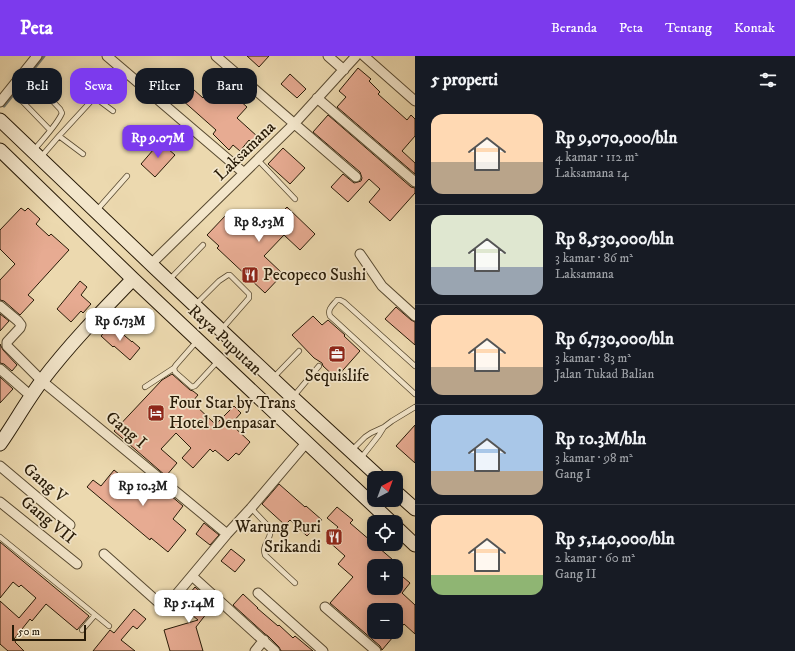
<!DOCTYPE html>
<html lang="id">
<meta charset="utf-8">
<style>
:root{--surface:#171b24;--page:#20242c;--text:#f1f3f6;--muted:#9ea1a6;--line:#363941;--accent:#7c3aed}
body{margin:0;font-family:"IM FELL DW Pica",serif;background:var(--page);color:var(--text);height:100vh;display:flex;flex-direction:column;font-size:15px;white-space:nowrap}
*{box-sizing:border-box;margin:0}
p{font-size:13px;color:var(--muted)}
.icon{flex:none;width:22px;height:22px;fill:none;stroke:currentColor;stroke-width:2;stroke-linecap:round;stroke-linejoin:round}
.map{position:relative;flex:1;overflow:hidden}
.side{display:flex;flex-direction:column;background:var(--surface);width:380px}
.side>*{flex:none}
.guide{position:absolute;left:12px;top:12px;width:343px;height:36px;display:flex;gap:8px}
.needle{width:26px;rotate:41deg}
.fabs{position:absolute;left:367px;top:415px;display:grid;gap:8px}
.fabs a{display:grid;place-items:center;width:36px;height:36px;border-radius:8px;background:var(--surface);box-shadow:0 2px 10px #0003;font-size:20px}
.scale{position:absolute;left:12px;bottom:10px;width:74px;box-sizing:border-box;padding-left:4px;border:2px solid #271a07;border-top:0;font-size:11px;line-height:14px;white-space:nowrap;color:#271a07;-webkit-text-stroke:3px #f3e6cb;paint-order:stroke}
.price{position:absolute;translate:-50% -34px;padding:0 9px;border-radius:8px;background:#fff;color:#222;font-size:13px;line-height:26px;filter:drop-shadow(0 1px 2px #0008)}
.price::after{content:'';position:absolute;left:50%;top:24px;width:12px;height:9px;margin-left:-6px;background:inherit;clip-path:polygon(0 0,100% 0,50% 100%)}
.price.selected{background:var(--accent);color:#fff}
ul{padding:0;list-style:none}
li{display:flex;align-items:center;gap:12px;height:100px;padding:0 16px}
li+li{border-top:1px solid var(--line)}
li span{display:grid;place-items:center;flex:none;width:112px;height:80px;border-radius:12px;color:#555}
li>.icon{margin-inline-start:auto}
span .icon{width:48px;height:48px;fill:#fffc;stroke-width:1}
li b{font-size:17px}
h2{display:flex;justify-content:space-between;align-items:center;height:48px;padding:0 16px;font-size:17px}
.tag{padding:0 14px;border-radius:12px;background:var(--surface);box-shadow:0 2px 10px #0003;font-size:14px;line-height:36px}
.tag.selected{background:var(--accent);color:#fff}
header{display:flex;align-items:center;gap:24px;box-sizing:border-box;height:56px;padding:0 20px;background:var(--accent);color:#fff}
header strong{font-size:19px}
nav{display:flex;gap:22px;margin-inline-start:auto;font-size:14px}
main{display:flex;flex:1;min-height:0}
.map>svg:first-child{display:block}
</style>
<header>
<strong>Peta</strong>
<nav><a>Beranda</a><a>Peta</a><a>Tentang</a><a>Kontak</a></nav>
</header>
<main>
<div class="map">
<svg width="415" height="595" viewBox="0 0 415 595">
<rect width="100%" height="100%" fill="#ecd9af"/>
<filter id="stains"><feTurbulence type="fractalNoise" baseFrequency=".005" numOctaves="4"/><feColorMatrix values="0 0 0 0 .2 0 0 0 0 .09 0 0 0 0 .02 0 0 0 .5 -.17"/></filter>
<radialGradient id="worn" r=".72"><stop offset=".6" stop-color="#630" stop-opacity="0"/><stop offset="1" stop-color="#630" stop-opacity=".3"/></radialGradient>
<g fill="none" stroke-linecap="round" stroke-linejoin="round">
<!-- stream -->
<path stroke="#707871" stroke-width="3" d="M4 50 44 0"/>
</g>
<!-- building -->
<path fill="#e7ab92" stroke="#271a07" fill-rule="evenodd" d="M247 0H269L259 11Z
M358 12 371 23 369 25 380 36 378 38 407 64 411 59 415 63V80L402 95 415 107V118L337 51 346 41 339 35Z
M174 16 203 42 224 18 245 35 238 43 247 51 237 62 258 81 252 87 249 84 240 95 233 89 229 94 213 78 216 74 164 28Z
M290 18 306 33 297 42 281 28Z
M328 59 411 131 415 132V137L390 165 369 146 380 133 369 123 348 146 331 131 343 118 354 127 358 126 361 125 362 122 360 116 313 76Z
M160 86 175 99 155 121 141 108Z
M283 92 305 112 290 128 268 108Z
M287 151 315 178 300 194 284 179 264 200 283 218 265 237 217 192 219 190 207 179 226 159 230 158 242 170 257 154 271 167Z
M21 152 25 155 28 152 40 163 36 168 49 180 51 178 69 194 28 239 34 244 20 259 4 245 0 244V224L15 208 0 193V174Z
M80 225 87 231 81 239 91 248 83 257 81 255 71 266 57 253Z
M396 251 411 264 415 266V289L385 263Z
M0 258 9 265 0 275Z
M313 260 322 269 328 264 345 279 344 280 360 295 336 322 323 310 322 307 314 302 292 279Z
M111 268 132 286V285L140 292 130 304 114 290 113 291 101 280Z
M0 288 3 294 17 309 12 315 4 308 0 307Z
M172 318 190 334 193 335 198 339 192 346 214 367 216 366 217 367 234 350 241 357 231 368 250 386 239 399 236 397 228 405 215 394 213 396 210 393 193 412 182 402 191 392 176 377 161 393 177 407 166 420 114 375 162 324Z
M0 321 13 333 0 347Z
M415 369V407L396 390Z
M114 414 134 430 145 418 183 450 173 463 186 474 168 496 151 482 150 484 87 431 93 424 101 430Z
M279 428 305 451 306 450 322 464 307 480 290 464 285 469 262 448Z
M337 451 353 464 350 467 400 510H374V532H396V515L410 527 402 537 415 549V578L404 568 382 594 380 590 330 547 353 521 338 508 345 500 327 484 338 471 327 462ZM374 554H396V576H374Z
M204 467 219 479 210 489 196 478Z
M0 486 89 560 77 574 46 548 32 565 30 563 14 583 16 584 15 586 24 595H8L0 588V545L19 562 36 542 21 529 19 531 13 526 0 542Z
M231 493 245 504 235 516 221 505Z
M195 531 214 548 196 571 203 595H170L164 574 198 564 180 549Z
M243 538 258 552H257L278 570 279 569 293 582 295 580 313 595H281L279 591 268 580 265 578 233 549Z
M134 553 146 563 137 573 133 570 121 584 135 595H93L110 574 114 577Z"/>
<g fill="none" stroke-linecap="round" stroke-linejoin="round">
<!-- lane casing -->
<g stroke="#584a31" stroke-width="6">
<path id="lane" d="M59 80 94 42 97 43 113 55
M34 94C42 84 57 69 62 57L60 53 38 30 35 28H32L22 39 21 41V44L50 74
M41 101 59 80 83 98
M258 104 295 143
M97 154 127 120
M170 223 203 189
M196 248 219 225 228 219H230L249 238V242L221 274
M197 285 176 309 174 312 175 316 192 331 195 330 218 305
M415 310 344 246 340 244H337C333 249 327 253 330 260L415 338
M274 321 299 295
M145 331 174 312
M293 341 319 310
M352 394 365 381 371 377 384 371 392 365 415 351
M361 402 379 379 384 371
M251 452 270 472C273 483 261 488 265 499L295 527
M0 481 109 570
M82 574 95 559"/>
</g>
<!-- street casing -->
<g stroke="#584a31" stroke-width="11">
<path id="street" d="M107 0 244 117
M216 0 356 121
M328 0 344 14
M364 0 415 45
M317 42 415 126
M0 46 37 0
M360 198 382 230 415 260
M151 208 294 68 356 0
M0 250 18 265 21 269 20 272 7 286V290L42 325 227 478
M0 313 31 340
M0 410 70 469
M0 446 77 508
M104 498 159 547 164 548 170 546 227 478 251 452 307 386
M192 520 275 595
M258 537 323 595
M325 551 376 595
M255 595 264 584"/>
</g>
<!-- secondary casing -->
<g stroke="#271a07" stroke-width="15">
<path id="secondary" d="M0 64 155 212 292 341 380 422
M0 94 133 223 391 466
M0 388C14 368 26 346 41 326 69 289 101 256 133 223
M396 436 415 453
M396 471 415 489"/>
</g>
<!-- lane -->
<use href="#lane" stroke="#f3e6cb" stroke-width="4.5"/>
<!-- street -->
<use href="#street" stroke="#f3e6cb" stroke-width="9"/>
<!-- secondary -->
<use href="#secondary" stroke="#f3e6cb" stroke-width="13"/>
</g>
<!-- icons -->
<defs>
<g id="restaurant-square" transform="scale(0.9)"><rect x="-9" y="-9" width="18" height="18" rx="4" fill="#8f2418" stroke="#f3e6cb"/><path d="M-5-6h1v4h1v-4h1v4h1v-4h1v5L-1.5 .5V6h-2V.5L-5-1ZM5-6V6H3V1.5H1.5Q1.5-4 5-6Z" fill="#fff"/></g>
<g id="office-square" transform="scale(0.9)"><rect x="-9" y="-9" width="18" height="18" rx="4" fill="#8f2418" stroke="#f3e6cb"/><path d="M-6-3h4V-5.5h4V-3h4V5H-6ZM-1-4.5V-3h2v-1.5ZM-6 0V1H6V0Z" fill="#fff"/></g>
<g id="hotel-square" transform="scale(0.9)"><rect x="-9" y="-9" width="18" height="18" rx="4" fill="#8f2418" stroke="#f3e6cb"/><path d="M-6-4.5h1.5V1H6V5H4.5V3h-9V5H-6ZM-4 0a1.8 1.8 0 1 1 3.6 0ZM.5 0V-2.5h3Q6-2.5 6 0Z" fill="#fff"/></g>
</defs>
<g fill-rule="evenodd">
<use href="#restaurant-square" x="250" y="219"/>
<use href="#office-square" x="337" y="298"/>
<use href="#hotel-square" x="156" y="357"/>
<use href="#restaurant-square" x="334" y="481"/>
</g>
<g text-anchor="middle" dominant-baseline="central" stroke-width="3.5" stroke-linejoin="round" paint-order="stroke">
<!-- street labels -->
<g font-size="17" fill="#271a07" stroke="#f3e6cb">
<text transform="translate(245 95) rotate(-44)">Laksamana</text>
<text transform="translate(225 284) rotate(43)">Raya Puputan</text>
<text transform="translate(126 374) rotate(40)">Gang I</text>
<text transform="translate(45 427) rotate(40)">Gang V</text>
<text transform="translate(48 464) rotate(39)">Gang VII</text>
</g>
<!-- poi labels -->
<g font-size="17" fill="#271a07" stroke="#f3e6cb" text-anchor="start">
<text x="263" y="219">Pecopeco Sushi</text>
<text x="337" y="320" text-anchor="middle">Sequislife</text>
<text x="169" y="347">Four Star by Trans<tspan x="169" dy="20">Hotel Denpasar</tspan></text>
<text x="321" y="471" text-anchor="end">Warung Puri<tspan x="321" dy="20">Srikandi</tspan></text>
</g>
</g>
<rect width="100%" height="100%" filter="url(#stains)"/>
<rect width="100%" height="100%" fill="url(#worn)"/>
</svg>
<div class="fabs">
<a><svg class="needle" viewBox="-14 -14 28 28"><path d="M0-13l5 13h-10z" fill="#e53935"/><path d="M0 13l5-13h-10z" fill="#9ea1a6"/></svg></a>
<a><svg class="icon" aria-label="locate" viewBox="0 0 24 24"><circle cx="12" cy="12" r="6"/><path d="M12 2v4M12 18v4M2 12h4M18 12h4"/></svg></a>
<a>+</a>
<a>−</a>
</div>
<div class="scale">50 m</div>
<b class="price selected" style="left:158px;top:103px">Rp 9.07M</b>
<b class="price" style="left:259px;top:187px">Rp 8.53M</b>
<b class="price" style="left:120px;top:286px">Rp 6.73M</b>
<b class="price" style="left:143px;top:451px">Rp 10.3M</b>
<b class="price" style="left:189px;top:568px">Rp 5.14M</b>
<div class="guide">
<a class="tag">Beli</a>
<a class="tag selected">Sewa</a>
<a class="tag">Filter</a>
<a class="tag">Baru</a>
</div>
</div>
<section class="side">
<h2>5 properti<svg class="icon" aria-label="filters" viewBox="0 0 24 24"><path d="M4 7h16M4 17h16"/><circle cx="9" cy="7" r="2"/><circle cx="15" cy="17" r="2"/></svg></h2>
<ul>
<li><span style="background:linear-gradient(#ffd9b3 60%,#b9a48a 0)"><svg class="icon" aria-label="home" viewBox="0 0 24 24"><path d="M3 11l9-7 9 7M6 9v11h12V9"/></svg></span><div><b>Rp 9,070,000/bln</b><p>4 kamar · 112 m²</p><p>Laksamana 14</p></div></li>
<li><span style="background:linear-gradient(#dfe7d0 65%,#9aa5b1 0)"><svg class="icon" aria-label="home" viewBox="0 0 24 24"><path d="M3 11l9-7 9 7M6 9v11h12V9"/></svg></span><div><b>Rp 8,530,000/bln</b><p>3 kamar · 86 m²</p><p>Laksamana</p></div></li>
<li><span style="background:linear-gradient(#ffd9b3 65%,#b9a48a 0)"><svg class="icon" aria-label="home" viewBox="0 0 24 24"><path d="M3 11l9-7 9 7M6 9v11h12V9"/></svg></span><div><b>Rp 6,730,000/bln</b><p>3 kamar · 83 m²</p><p>Jalan Tukad Balian</p></div></li>
<li><span style="background:linear-gradient(#a9c7e8 70%,#b9a48a 0)"><svg class="icon" aria-label="home" viewBox="0 0 24 24"><path d="M3 11l9-7 9 7M6 9v11h12V9"/></svg></span><div><b>Rp 10.3M/bln</b><p>3 kamar · 98 m²</p><p>Gang I</p></div></li>
<li><span style="background:linear-gradient(#ffd9b3 75%,#8fb573 0)"><svg class="icon" aria-label="home" viewBox="0 0 24 24"><path d="M3 11l9-7 9 7M6 9v11h12V9"/></svg></span><div><b>Rp 5,140,000/bln</b><p>2 kamar · 60 m²</p><p>Gang II</p></div></li>
</ul>
</section>
</main>
